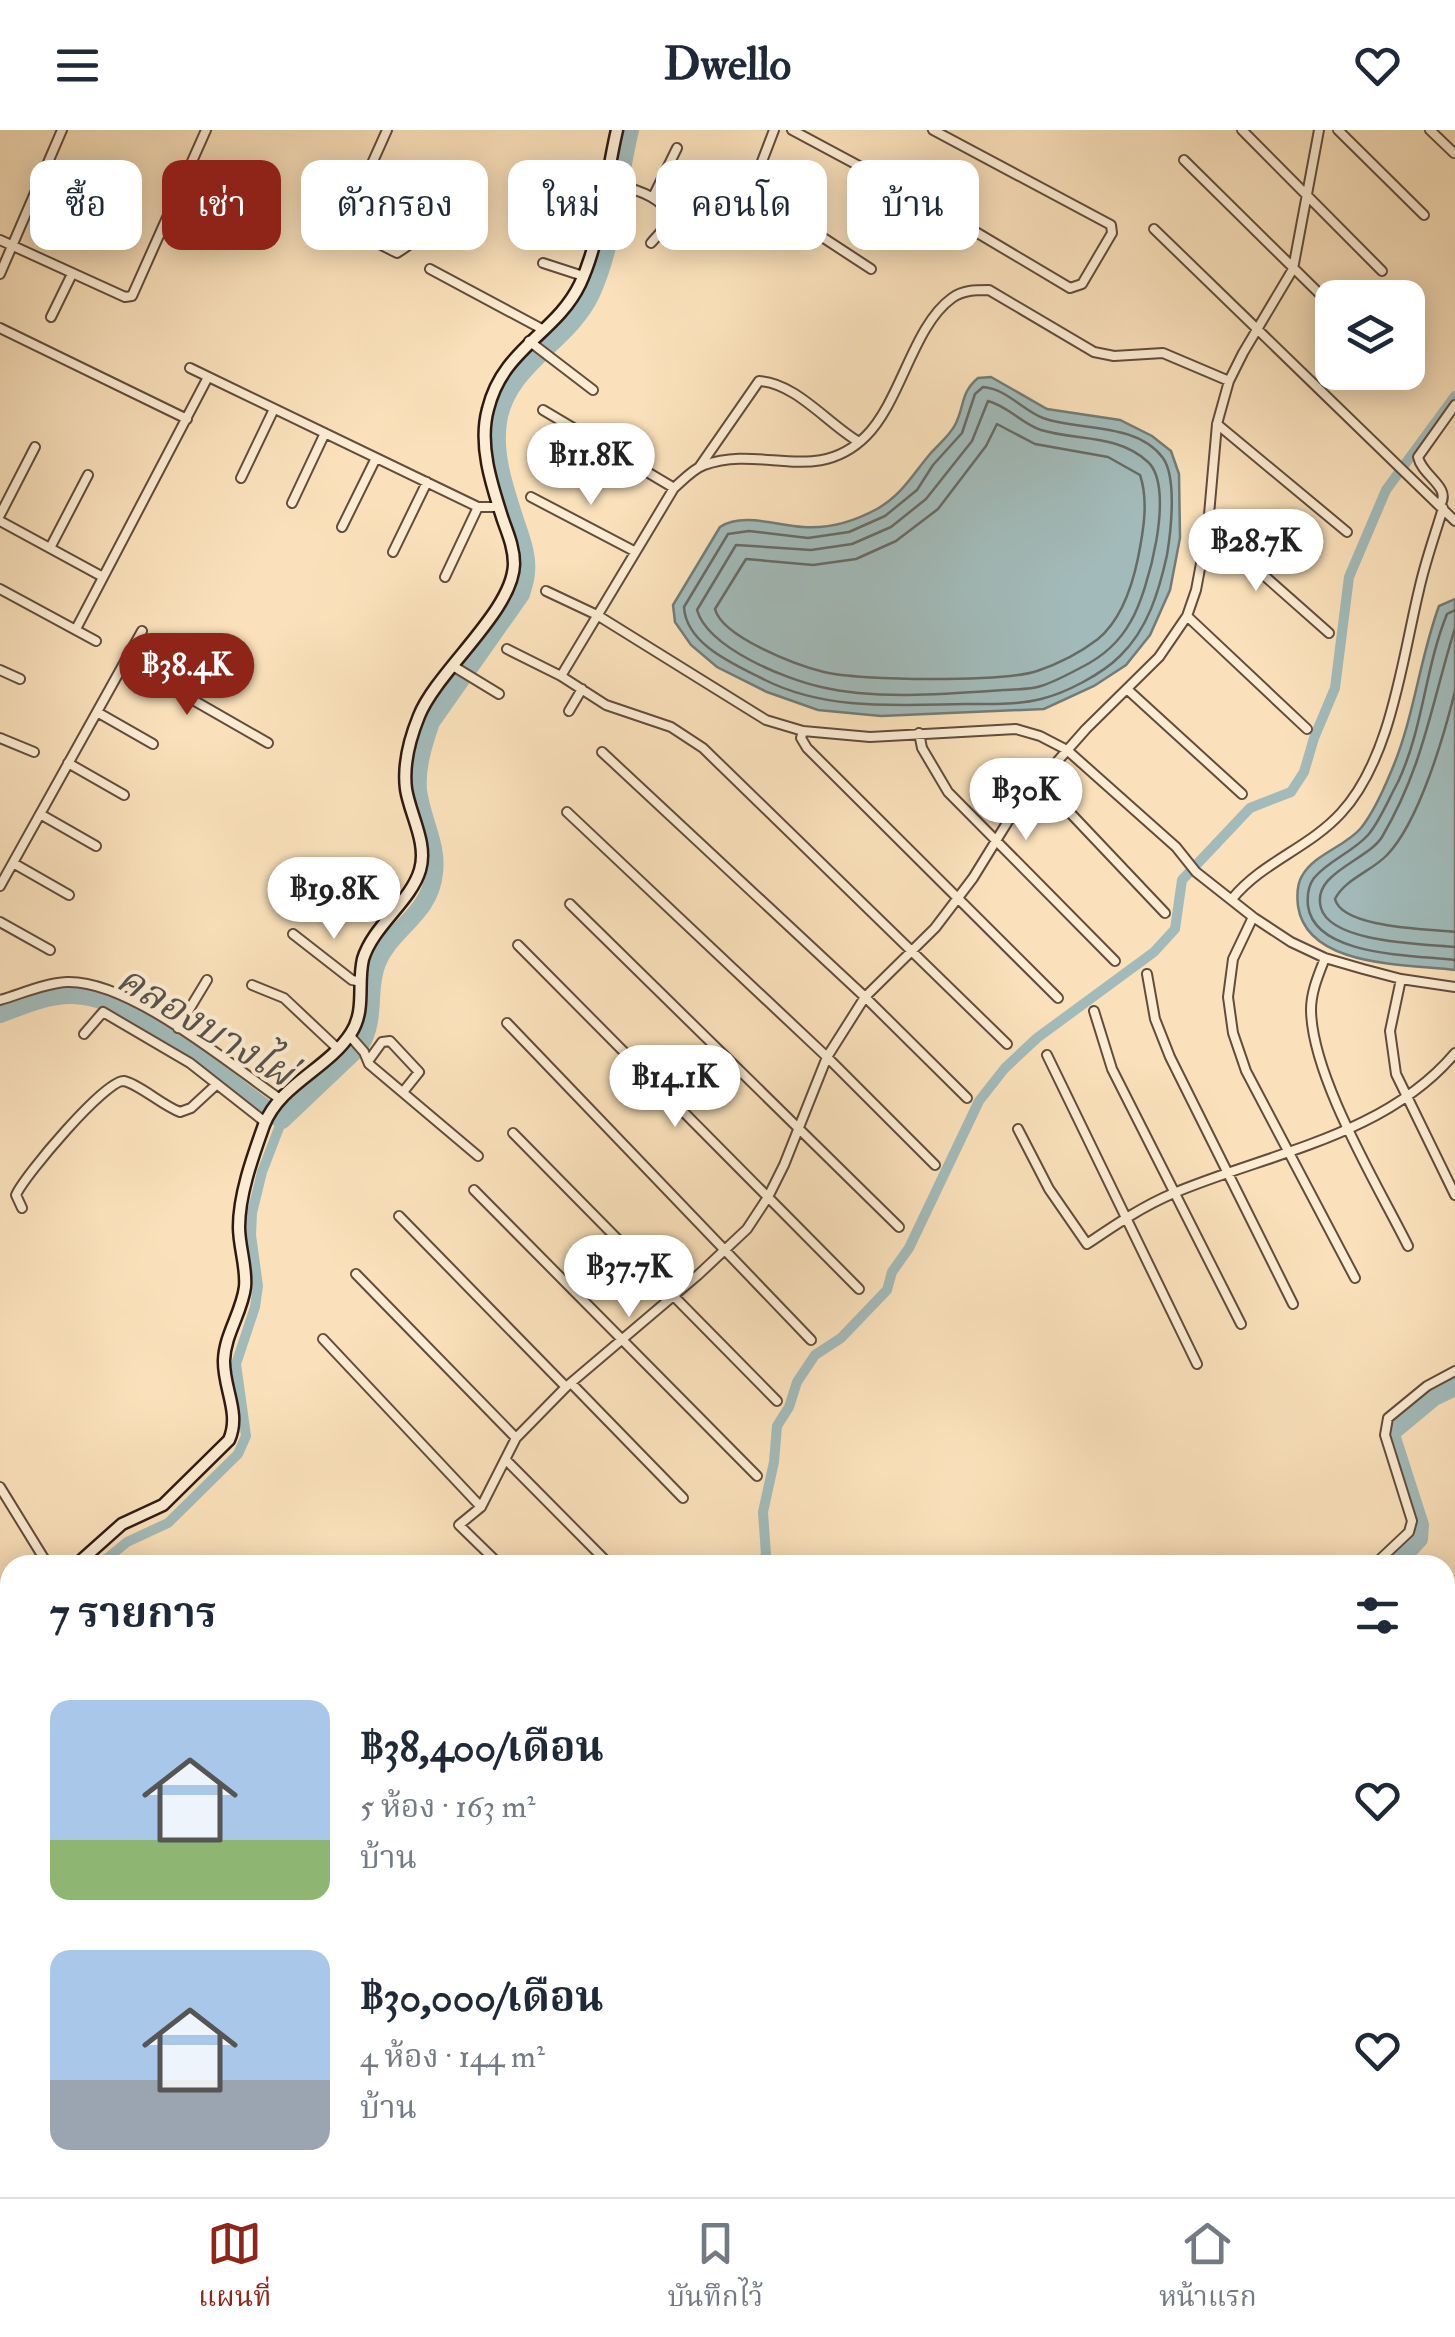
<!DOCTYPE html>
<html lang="th">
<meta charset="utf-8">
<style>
:root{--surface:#fff;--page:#f6f6f7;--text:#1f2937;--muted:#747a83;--line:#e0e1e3;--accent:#8f2418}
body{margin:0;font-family:"IM FELL Double Pica","Noto Serif Thai",serif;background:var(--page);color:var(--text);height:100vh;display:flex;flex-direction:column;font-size:38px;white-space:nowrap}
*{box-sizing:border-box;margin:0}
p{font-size:32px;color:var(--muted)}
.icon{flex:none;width:55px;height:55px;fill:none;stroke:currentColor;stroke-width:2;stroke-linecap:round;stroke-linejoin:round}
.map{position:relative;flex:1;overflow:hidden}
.drawer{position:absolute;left:0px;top:1425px;width:1455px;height:642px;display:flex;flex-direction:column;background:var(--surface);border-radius:30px 30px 0 0;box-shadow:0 5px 25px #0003}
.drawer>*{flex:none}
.guide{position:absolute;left:30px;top:30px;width:1395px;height:90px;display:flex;gap:20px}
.controls{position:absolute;left:1315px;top:150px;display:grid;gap:20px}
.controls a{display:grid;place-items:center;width:110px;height:110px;border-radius:20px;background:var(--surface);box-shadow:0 5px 25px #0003;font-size:50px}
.price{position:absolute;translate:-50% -85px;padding:0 22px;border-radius:35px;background:#fff;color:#222;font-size:32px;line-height:65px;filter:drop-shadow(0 2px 5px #0008)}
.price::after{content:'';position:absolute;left:50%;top:60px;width:30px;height:22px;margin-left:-15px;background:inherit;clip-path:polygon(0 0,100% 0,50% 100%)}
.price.active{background:var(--accent);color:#fff}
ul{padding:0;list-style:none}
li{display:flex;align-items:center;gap:30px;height:250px;padding:0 50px}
li span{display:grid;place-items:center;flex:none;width:280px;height:200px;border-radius:20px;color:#555}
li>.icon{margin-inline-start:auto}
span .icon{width:120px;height:120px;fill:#fffc;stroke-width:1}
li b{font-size:42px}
h2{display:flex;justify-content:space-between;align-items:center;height:120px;padding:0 50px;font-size:42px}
.chip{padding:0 35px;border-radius:20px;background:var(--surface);box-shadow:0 5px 25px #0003;font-size:35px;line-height:90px}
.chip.active{background:var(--accent);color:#fff}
header{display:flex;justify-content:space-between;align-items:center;height:130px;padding:0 50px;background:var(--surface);font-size:45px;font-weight:700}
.dock{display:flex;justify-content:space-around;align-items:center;height:140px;border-top:2px solid var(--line);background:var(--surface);font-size:28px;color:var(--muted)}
.dock a{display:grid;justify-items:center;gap:5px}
.dock .active{color:var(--accent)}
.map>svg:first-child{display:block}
</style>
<header><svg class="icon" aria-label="menu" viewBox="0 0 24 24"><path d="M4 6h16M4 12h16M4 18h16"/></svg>Dwello<svg class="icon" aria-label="heart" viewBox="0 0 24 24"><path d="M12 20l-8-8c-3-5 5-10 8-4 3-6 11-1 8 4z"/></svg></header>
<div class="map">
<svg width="1455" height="2067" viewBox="0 0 1455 2067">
<rect width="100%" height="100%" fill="#fae1bb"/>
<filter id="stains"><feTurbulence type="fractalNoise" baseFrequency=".002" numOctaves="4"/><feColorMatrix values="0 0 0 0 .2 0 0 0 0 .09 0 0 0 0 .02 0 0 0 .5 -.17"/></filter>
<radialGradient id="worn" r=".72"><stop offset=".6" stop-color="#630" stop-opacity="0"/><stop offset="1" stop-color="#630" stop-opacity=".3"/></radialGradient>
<!-- water -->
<path fill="#a2bbba" stroke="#747b77" stroke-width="2.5" d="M991 247 1047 279 1120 290 1152 306 1171 321 1179 344 1180 408 1170 460 1150 505 1126 535 1094 556 1044 579 881 586 818 580 767 562 717 537 691 515 675 492 673 475 720 397C743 382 778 396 803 397 828 399 855 391 877 379 902 365 913 344 930 324 938 315 950 305 955 295 965 276 960 263 978 248Z
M1455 469V840C1407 834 1307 838 1298 776 1297 767 1297 754 1302 746 1314 724 1345 717 1361 698 1372 684 1383 661 1390 644 1414 590 1419 530 1439 476Z"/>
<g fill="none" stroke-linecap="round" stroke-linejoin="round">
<!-- shore -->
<path stroke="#686a66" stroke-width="2.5" d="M983 257C1007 259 1022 280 1043 288 1078 301 1137 292 1163 328 1177 348 1171 401 1167 425 1159 461 1148 499 1120 526 1102 544 1066 563 1041 569 1017 575 989 574 965 574 897 575 827 581 765 550 736 535 686 515 684 477L728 404 749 401 808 408 849 402 885 386 917 360 933 335 962 303 975 264Z
M988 271C1008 276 1022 294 1041 300 1077 311 1118 304 1148 332 1176 358 1148 462 1131 491 1120 511 1102 527 1082 537 1069 544 1054 552 1041 556 1029 560 1015 559 1003 560 948 564 875 570 821 557 785 549 708 518 697 480L736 415 811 420 852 414 891 397 926 369 972 311Z
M997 294 1035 314 1108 327 1140 345C1149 371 1143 403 1138 428 1132 457 1121 490 1098 509 1081 522 1058 534 1037 541 1004 552 859 551 824 542 796 535 722 507 715 479L746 429 813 435 856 429 896 411 938 379 986 316Z
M1455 480 1447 484C1425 538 1423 599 1398 652 1389 668 1380 691 1368 705 1353 722 1329 730 1314 748 1308 756 1307 766 1308 776 1315 827 1415 825 1455 830
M1455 498C1431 575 1424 635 1382 707 1367 731 1311 743 1321 778 1331 813 1424 814 1455 817
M1455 561C1444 606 1419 692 1387 725 1372 741 1345 749 1335 769 1342 798 1428 799 1455 802"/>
<!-- canal -->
<path stroke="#a2bbba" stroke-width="10" d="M99 1435 127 1412 168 1393 238 1324 246 1306 236 1234 255 1177 258 1156 251 1105 252 1083 262 1042 282 990
M759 1435 766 1425 763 1382 774 1332 777 1296 789 1277 797 1252 815 1225 841 1208 887 1160 892 1142 909 1118 979 971 1005 938 1037 908 1154 822 1175 799 1182 750 1250 678 1291 662 1304 642 1314 608 1335 558 1349 447 1386 360 1455 266
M0 1529 10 1521
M58 2067 73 2058"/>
<!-- river -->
<path stroke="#a2bbba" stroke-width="18" d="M0 884C22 876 44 866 68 865 136 862 226 954 282 990L360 916C377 887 366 860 377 833 391 798 430 785 434 743 438 715 421 688 418 660 416 636 424 613 431 592L521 464C523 457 526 449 526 442 528 424 520 406 515 390 505 359 493 325 498 292 506 235 568 213 591 164 614 114 617 53 630 0
M1395 1435 1419 1409 1420 1395 1392 1308 1393 1301 1434 1267 1455 1257
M1079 2058 1081 2067"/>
<!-- street casing -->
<g stroke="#624c3c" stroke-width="12">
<path id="street" d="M387 0 344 96 397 123 409 115 419 94
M774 0 753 55 813 101 871 139
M792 0 917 67 1070 158 1082 154 1112 103 1111 95 933 0
M1242 0 1382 141
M1338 0 1424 85
M1430 0 1454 23
M1184 30 1332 176
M606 51C622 56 676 67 666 93 664 100 656 107 651 113
M653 67 677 18
M1154 99 1455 391
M0 110 125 167 132 166 206 0
M543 133 583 146
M430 139 542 199
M0 144 62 0
M51 187 72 144
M0 198 187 289
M529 211 593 260
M190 238 478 377H498
M543 280 674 358
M1217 294 1347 402
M700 336 759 251C796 253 828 294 859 312
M241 348 274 279
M531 367 634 421
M292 373 325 303
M1440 375C1452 357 1422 346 1418 327L1455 275
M0 385 35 317
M0 391 103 447
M1208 396 1329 503
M342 397 376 328
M50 418 88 345
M393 422 427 352
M445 447 478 377
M0 459 96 511
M546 461 597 485 766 590 803 601 870 607 1016 599 1040 606 1067 620 1176 717 1196 742 1253 787 1291 812 1325 828 1363 839 1401 849 1455 857
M1187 486 1307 599
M76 499 208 247
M507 519 561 546 606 575 671 597 703 618 1007 914
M125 531 268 613
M453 536 499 564
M0 540 20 549
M561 546 674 358C683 350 693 339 704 335 762 314 816 356 866 306 901 271 913 196 952 168 963 160 975 160 989 160L1094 222 1114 226 1163 223 1229 251
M1128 560 1242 664
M569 581 582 559
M97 582 153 614
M803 601 801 608 807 618 1058 868
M919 603 922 618 948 662 1115 831
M0 608 34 622
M602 622 865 867 967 968
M68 633 124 665
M1040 651 1165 783
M567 682 827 927 935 1035
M40 684 96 716
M13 733 69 765
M0 756 142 501
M1232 769C1262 732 1309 718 1341 683 1391 629 1402 530 1419 460 1425 432 1435 405 1443 378
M570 774 899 1097
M1253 787 1233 829 1228 867 1233 903 1246 941 1355 1148
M0 792 50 820
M293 804 352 850 361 852
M518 815 859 1159
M1325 828C1318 846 1311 862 1311 880 1312 947 1377 1054 1408 1116
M1147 844 1155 889 1170 927 1293 1174
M1401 849 1390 901 1396 944 1455 1065
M252 855 284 868 337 918
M0 870C21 864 45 853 67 852 130 850 228 933 280 969
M1094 881 1112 939 1241 1194
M507 893 811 1210
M178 898 207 850
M84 904 103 882 190 933 265 992
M350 906 364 922 369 934 478 1026
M1047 925 1197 1234
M369 930 382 912 390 911 419 942 403 962
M1018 999 1049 1059 1087 1114C1115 1095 1143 1076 1174 1063 1269 1023 1385 1006 1455 923
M513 1003 777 1271
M474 1060 757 1346
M22 1078 16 1065C24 1046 106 949 124 951 139 954 163 976 180 982L191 978 217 954
M399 1086 566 1257
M356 1144 516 1308
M323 1209 481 1377
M571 1253 683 1368
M507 1331 610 1435
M0 1357 48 1435
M500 1435 459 1395 481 1377 516 1308 566 1257 698 1145 747 1099 768 1067 784 1035 827 927 865 867 935 798 973 748 1010 688 1040 651 1086 599 1159 527 1187 486 1196 460 1208 396 1217 294 1229 251 1243 223 1293 139 1319 0
M1374 1435 1409 1402 1412 1391 1385 1305 1388 1288 1427 1256 1455 1241
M1445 1582 1454 1596
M1445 1687 1455 1697
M0 1740 10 1724
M0 1743 10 1749
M1445 1772 1455 1782
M1445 1822 1455 1811
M0 1836 10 1820
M0 1898 10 1904
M1445 1923 1455 1918
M1445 2041 1453 2059
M148 2058 157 2067
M236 2058 245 2067
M321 2058 331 2067
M406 2058 415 2067
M498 2058 505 2067
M585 2058 592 2067
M661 2058 669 2067
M1074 2058 1075 2067
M1232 2058 1240 2067
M1296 2058 1304 2067
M1362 2058 1370 2067
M417 2067 428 2058
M1145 2067 1156 2058
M1270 2067 1281 2058"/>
</g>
<!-- secondary casing -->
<g stroke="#2f1a12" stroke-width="15">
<path id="secondary" d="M76 1435 122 1394 163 1375 229 1310C241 1283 223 1258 224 1230 225 1204 242 1182 245 1157 247 1138 239 1117 239 1097 239 1064 253 1026 264 995 280 954 328 939 351 903 366 880 357 854 363 829 373 796 411 771 420 740 428 713 410 685 406 659 403 635 410 608 419 586 437 541 513 481 514 434 514 418 508 404 503 390 492 356 478 315 488 279 503 218 556 204 580 154 602 107 605 50 617 0
M0 1508 10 1499"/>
</g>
<!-- street -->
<use href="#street" stroke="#fcecd3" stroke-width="8"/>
<!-- secondary -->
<use href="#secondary" stroke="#fcecd3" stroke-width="10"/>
</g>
<g text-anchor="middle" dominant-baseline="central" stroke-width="8" stroke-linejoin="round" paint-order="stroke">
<!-- water labels -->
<g font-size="40" font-style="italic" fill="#57524d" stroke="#fcecd3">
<text transform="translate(205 896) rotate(31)">คลองบางไผ่</text>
</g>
</g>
<rect width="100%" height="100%" filter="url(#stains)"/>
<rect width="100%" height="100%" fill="url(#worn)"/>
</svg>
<div class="controls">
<a><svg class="icon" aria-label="layers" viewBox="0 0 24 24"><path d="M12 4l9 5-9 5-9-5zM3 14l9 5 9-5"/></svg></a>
</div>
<b class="price" style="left:591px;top:378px">฿11.8K</b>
<b class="price" style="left:1256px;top:464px">฿28.7K</b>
<b class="price active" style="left:187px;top:588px">฿38.4K</b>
<b class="price" style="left:1026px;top:713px">฿30K</b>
<b class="price" style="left:334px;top:812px">฿19.8K</b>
<b class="price" style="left:675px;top:1000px">฿14.1K</b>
<b class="price" style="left:629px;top:1190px">฿37.7K</b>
<div class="guide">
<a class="chip">ซื้อ</a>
<a class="chip active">เช่า</a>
<a class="chip">ตัวกรอง</a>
<a class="chip">ใหม่</a>
<a class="chip">คอนโด</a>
<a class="chip">บ้าน</a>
</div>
<section class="drawer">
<h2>7 รายการ<svg class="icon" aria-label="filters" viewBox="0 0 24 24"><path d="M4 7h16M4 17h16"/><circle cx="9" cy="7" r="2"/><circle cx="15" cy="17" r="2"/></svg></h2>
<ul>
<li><span style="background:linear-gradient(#a9c7e8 70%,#8fb573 0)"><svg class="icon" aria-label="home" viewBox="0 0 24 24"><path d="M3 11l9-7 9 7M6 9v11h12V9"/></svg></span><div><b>฿38,400/เดือน</b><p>5 ห้อง · 163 m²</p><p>บ้าน</p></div><svg class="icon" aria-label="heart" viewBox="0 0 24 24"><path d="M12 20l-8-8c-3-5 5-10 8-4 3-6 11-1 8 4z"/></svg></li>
<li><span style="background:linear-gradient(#a9c7e8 65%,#9aa5b1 0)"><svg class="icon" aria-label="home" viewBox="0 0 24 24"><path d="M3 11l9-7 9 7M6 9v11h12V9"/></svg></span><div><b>฿30,000/เดือน</b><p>4 ห้อง · 144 m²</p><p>บ้าน</p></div><svg class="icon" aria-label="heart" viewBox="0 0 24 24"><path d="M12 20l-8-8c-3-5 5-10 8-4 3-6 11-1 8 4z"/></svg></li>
</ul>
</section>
</div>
<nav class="dock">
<a class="active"><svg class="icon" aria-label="map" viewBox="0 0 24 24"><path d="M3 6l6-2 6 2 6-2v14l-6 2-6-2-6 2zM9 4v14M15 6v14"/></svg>แผนที่</a>
<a><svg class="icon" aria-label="saved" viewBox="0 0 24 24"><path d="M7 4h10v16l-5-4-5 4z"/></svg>บันทึกไว้</a>
<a><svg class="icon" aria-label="home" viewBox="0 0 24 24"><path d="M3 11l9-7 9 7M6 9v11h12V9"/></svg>หน้าแรก</a>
</nav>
